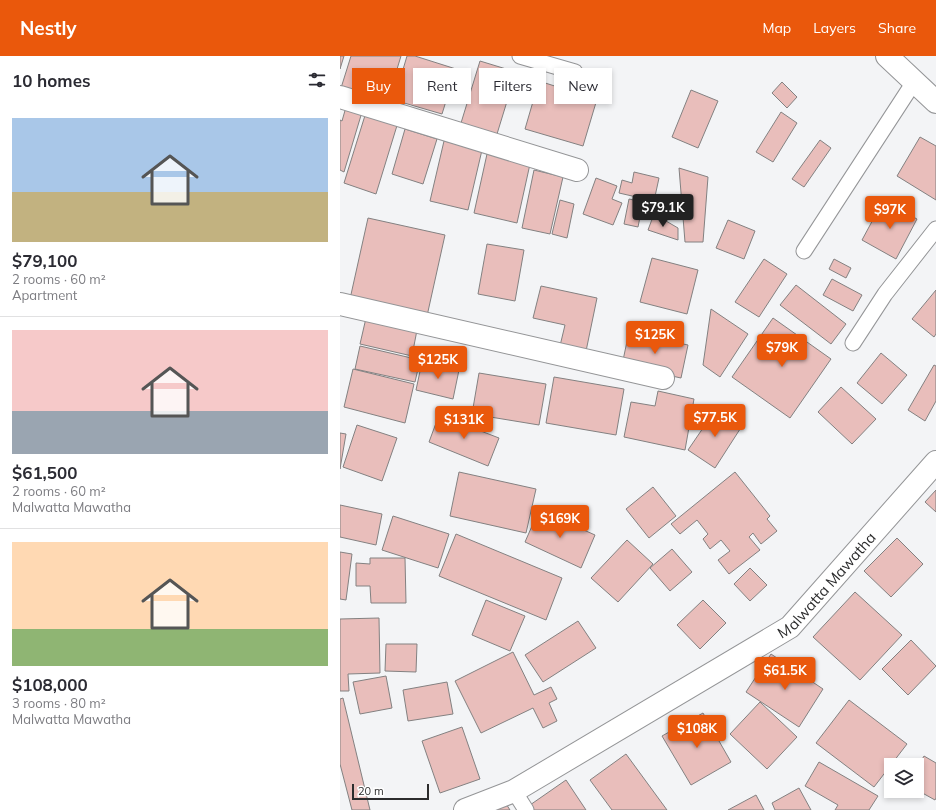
<!DOCTYPE html>
<meta charset="utf-8">
<style>
:root{--surface:#fff;--page:#f7f7f7;--text:#2b2b33;--muted:#7c7c81;--line:#e1e1e2;--accent:#ea580c}
body{margin:0;font-family:Mulish,sans-serif;background:var(--page);color:var(--text);height:100vh;display:flex;flex-direction:column;font-size:15px;white-space:nowrap}
*{box-sizing:border-box;margin:0}
p{font-size:13px;color:var(--muted)}
.icon{flex:none;width:22px;height:22px;fill:none;stroke:currentColor;stroke-width:2;stroke-linecap:round;stroke-linejoin:round}
.map{position:relative;flex:1;overflow:hidden}
.details{display:flex;flex-direction:column;background:var(--surface);width:340px}
.details>*{flex:none}
.banner{position:absolute;left:12px;top:12px;width:380px;height:36px;display:flex;gap:8px}
.tools{position:absolute;left:544px;top:702px;display:grid;gap:8px}
.tools a{display:grid;place-items:center;width:40px;height:40px;border-radius:0px;background:var(--surface);box-shadow:0 2px 6px #0003;font-size:20px}
.scale{position:absolute;left:12px;bottom:10px;width:77px;box-sizing:border-box;padding-left:4px;border:2px solid #2c2c2d;border-top:0;font-size:11px;line-height:14px;white-space:nowrap;color:#2c2c2d;-webkit-text-stroke:3px #fff;paint-order:stroke}
.price{position:absolute;translate:-50% -34px;padding:0 9px;border-radius:4px;background:var(--accent);color:#fff;font-size:13px;line-height:26px;filter:drop-shadow(0 1px 2px #0008)}
.price::after{content:'';position:absolute;left:50%;top:24px;width:12px;height:9px;margin-left:-6px;background:inherit;clip-path:polygon(0 0,100% 0,50% 100%)}
.price.active{background:#222;color:#fff}
ul{padding:0;list-style:none}
li{display:grid;align-content:center;gap:8px;height:212px;padding:0 12px}
li+li{border-top:1px solid var(--line)}
li span{display:grid;place-items:center;height:124px;border-radius:0px;color:#555}
li>.icon{margin-inline-start:auto}
span .icon{width:72px;height:72px;fill:#fffc;stroke-width:1}
li b{font-size:17px}
h2{display:flex;justify-content:space-between;align-items:center;height:48px;padding:0 12px;font-size:17px}
.tag{padding:0 14px;border-radius:0px;background:var(--surface);box-shadow:0 2px 6px #0003;font-size:14px;line-height:36px}
.tag.active{background:var(--accent);color:#fff}
header{display:flex;align-items:center;gap:24px;box-sizing:border-box;height:56px;padding:0 20px;background:var(--accent);color:#fff}
header strong{font-size:19px}
nav{display:flex;gap:22px;margin-inline-start:auto;font-size:14px}
main{display:flex;flex:1;min-height:0}
.map>svg:first-child{display:block}
</style>
<header>
<strong>Nestly</strong>
<nav><a>Map</a><a>Layers</a><a>Share</a></nav>
</header>
<main>
<section class="details">
<h2>10 homes<svg class="icon" aria-label="filters" viewBox="0 0 24 24"><path d="M4 7h16M4 17h16"/><circle cx="9" cy="7" r="2"/><circle cx="15" cy="17" r="2"/></svg></h2>
<ul>
<li><span style="background:linear-gradient(#a9c7e8 60%,#c2b280 0)"><svg class="icon" aria-label="home" viewBox="0 0 24 24"><path d="M3 11l9-7 9 7M6 9v11h12V9"/></svg></span><div><b>$79,100</b><p>2 rooms · 60 m²</p><p>Apartment</p></div></li>
<li><span style="background:linear-gradient(#f6c9c9 65%,#9aa5b1 0)"><svg class="icon" aria-label="home" viewBox="0 0 24 24"><path d="M3 11l9-7 9 7M6 9v11h12V9"/></svg></span><div><b>$61,500</b><p>2 rooms · 60 m²</p><p>Malwatta Mawatha</p></div></li>
<li><span style="background:linear-gradient(#ffd9b3 70%,#8fb573 0)"><svg class="icon" aria-label="home" viewBox="0 0 24 24"><path d="M3 11l9-7 9 7M6 9v11h12V9"/></svg></span><div><b>$108,000</b><p>3 rooms · 80 m²</p><p>Malwatta Mawatha</p></div></li>
</ul>
</section>
<div class="map">
<svg width="596" height="754" viewBox="0 0 596 754">
<rect width="100%" height="100%" fill="#f3f4f6"/>
<!-- building -->
<path fill="#e9bebb" stroke="#838181" d="M0 0H4L0 13Z
M11 0H61L47 46 1 32Z
M67 0H75L116 13 102 58 54 44Z
M140 5 176 16 157 78 121 67Z
M227 23 260 33 243 90 185 73 199 25 224 33Z
M442 26 457 41 447 52 432 37Z
M351 34 378 45 358 92 332 81Z
M6 51 22 56 4 116 0 114V64L2 65Z
M27 53 59 63 36 138 4 127Z
M441 56 457 67 433 106 416 96Z
M65 73 97 83 83 128 52 118Z
M580 81 596 90V144L557 120Z
M480 84 491 92 464 131 452 123Z
M104 85 142 94 128 154 90 145Z
M147 98 190 108 177 167 134 157Z
M339 112 368 121 363 186H345Z
M194 114 223 121 210 178 182 172Z
M294 116 319 122 314 145 279 137 282 124 292 127Z
M256 122 277 130 272 143 282 147 273 169 243 158Z
M289 143 303 146 298 171 284 168Z
M220 144 234 148 227 182 212 178Z
M543 145 577 163 556 203 522 184Z
M314 158 338 172V184L308 174Z
M28 162 105 179 87 260 10 243Z
M388 164 415 175 404 203 376 192Z
M147 188 184 194 175 245 138 238Z
M312 202 358 214 347 258 300 246Z
M424 203 447 218 419 261 395 246Z
M494 203 511 212 506 222 489 213Z
M492 223 522 239 513 255 483 239Z
M456 229 506 268 491 288 440 249Z
M201 230 257 242 245 300 219 294 225 269 193 262Z
M596 234V278L594 281 572 263Z
M371 253 408 278 380 321 363 309Z
M26 262 77 274 72 300 20 288Z
M433 262 491 303 450 362 392 321Z
M289 276 348 289 341 322 282 309Z
M20 290 80 304 75 326 15 313Z
M541 297 567 319 542 348 517 327Z
M82 306 119 314 113 343 76 334Z
M594 309 596 310V345L585 365 568 354Z
M13 313 74 328 65 367 4 351Z
M139 317 206 328 199 369 132 358Z
M214 321 284 333 276 379 206 367Z
M501 331 536 363 512 388 478 356Z
M318 335 354 343 345 394 284 381 291 346 315 350Z
M376 353 402 370 375 412 348 394Z
M99 359 159 382 148 410 89 386Z
M17 369 57 382 42 425 3 411Z
M0 377 6 378 0 413Z
M119 416 196 433 186 477 110 460Z
M395 416 430 460 427 463 437 475 421 488 413 477 409 481 420 494 389 518 378 504 390 495 381 484 370 493 363 483 368 478 357 464 340 478 331 468Z
M313 431 336 460 309 482 286 453Z
M596 434V456L585 446Z
M0 449 42 458 36 489 0 481Z
M199 454 255 479 241 512 185 486Z
M53 460 109 478 98 512 42 494Z
M116 478 222 522 206 564 99 520Z
M557 482 583 508 551 541 524 515Z
M287 484 313 508 278 546 251 522Z
M332 493 352 516 330 535 310 512Z
M0 496 12 498 6 544 0 543Z
M30 502H65L66 547H31L30 530H16V507L30 508Z
M410 512 427 529 410 545 394 528Z
M515 536 562 579 520 624 473 581Z
M146 544 185 560 170 595 132 579Z
M363 544 386 567 360 593 337 569Z
M39 562 40 617 8 618 9 635H0V563Z
M238 565 256 592 203 626 185 599Z
M571 584 596 610 568 639 542 613Z
M46 588H77L76 616 45 615Z
M173 596 194 639 211 631 217 643 209 647 217 665 203 672 193 652 141 677 115 625Z
M431 598 483 633 459 671 406 636Z
M46 620 52 652 20 658 13 626Z
M107 626 113 658 68 665 63 634Z
M3 642 30 754H12L0 708V643Z
M509 644 567 688 534 731 476 687Z
M420 646 457 681 427 713 390 678Z
M363 657 391 706 351 729 322 680Z
M122 671 140 723 100 737 82 685Z
M286 698 327 754H272L250 724Z
M584 700 596 707V742L595 744 577 734V712Z
M479 706 538 740 529 754H495L498 749 465 730Z
M226 724 246 754H193L190 749Z
M459 732 471 754H435L432 747Z
M416 739 424 754H388Z
M161 740 170 754H139Z"/>
<g fill="none" stroke-linecap="round" stroke-linejoin="round">
<!-- service casing -->
<g stroke="#949597" stroke-width="17">
<path id="service" d="M180 0 235 16
M464 195 574 26
M513 287 545 238 596 173
M174 735 186 754"/>
</g>
<!-- minor casing -->
<g stroke="#949597" stroke-width="24">
<g id="minor">
<path d="M547 0 596 46"/>
<path d="M0 41 237 114"/>
<path d="M0 248 323 322"/>
<path id="s1" d="M125 754 174 735 450 571 596 406"/>
</g>
</g>
<!-- service -->
<use href="#service" stroke="#fff" stroke-width="15"/>
<!-- minor -->
<use href="#minor" stroke="#fff" stroke-width="22"/>
</g>
<g text-anchor="middle" dominant-baseline="central" stroke-width="3.5" stroke-linejoin="round" paint-order="stroke">
<!-- street labels -->
<g font-size="15" fill="#2c2c2d" stroke="#fff">
<text stroke="none"><textPath href="#s1" startOffset="429">Malwatta Mawatha</textPath></text>
</g>
</g>
</svg>
<div class="tools">
<a><svg class="icon" aria-label="layers" viewBox="0 0 24 24"><path d="M12 4l9 5-9 5-9-5zM3 14l9 5 9-5"/></svg></a>
</div>
<div class="scale">20 m</div>
<b class="price active" style="left:323px;top:172px">$79.1K</b>
<b class="price" style="left:550px;top:174px">$97K</b>
<b class="price" style="left:315px;top:299px">$125K</b>
<b class="price" style="left:442px;top:312px">$79K</b>
<b class="price" style="left:98px;top:324px">$125K</b>
<b class="price" style="left:375px;top:382px">$77.5K</b>
<b class="price" style="left:124px;top:384px">$131K</b>
<b class="price" style="left:220px;top:483px">$169K</b>
<b class="price" style="left:445px;top:635px">$61.5K</b>
<b class="price" style="left:357px;top:693px">$108K</b>
<div class="banner">
<a class="tag active">Buy</a>
<a class="tag">Rent</a>
<a class="tag">Filters</a>
<a class="tag">New</a>
</div>
</div>
</main>
